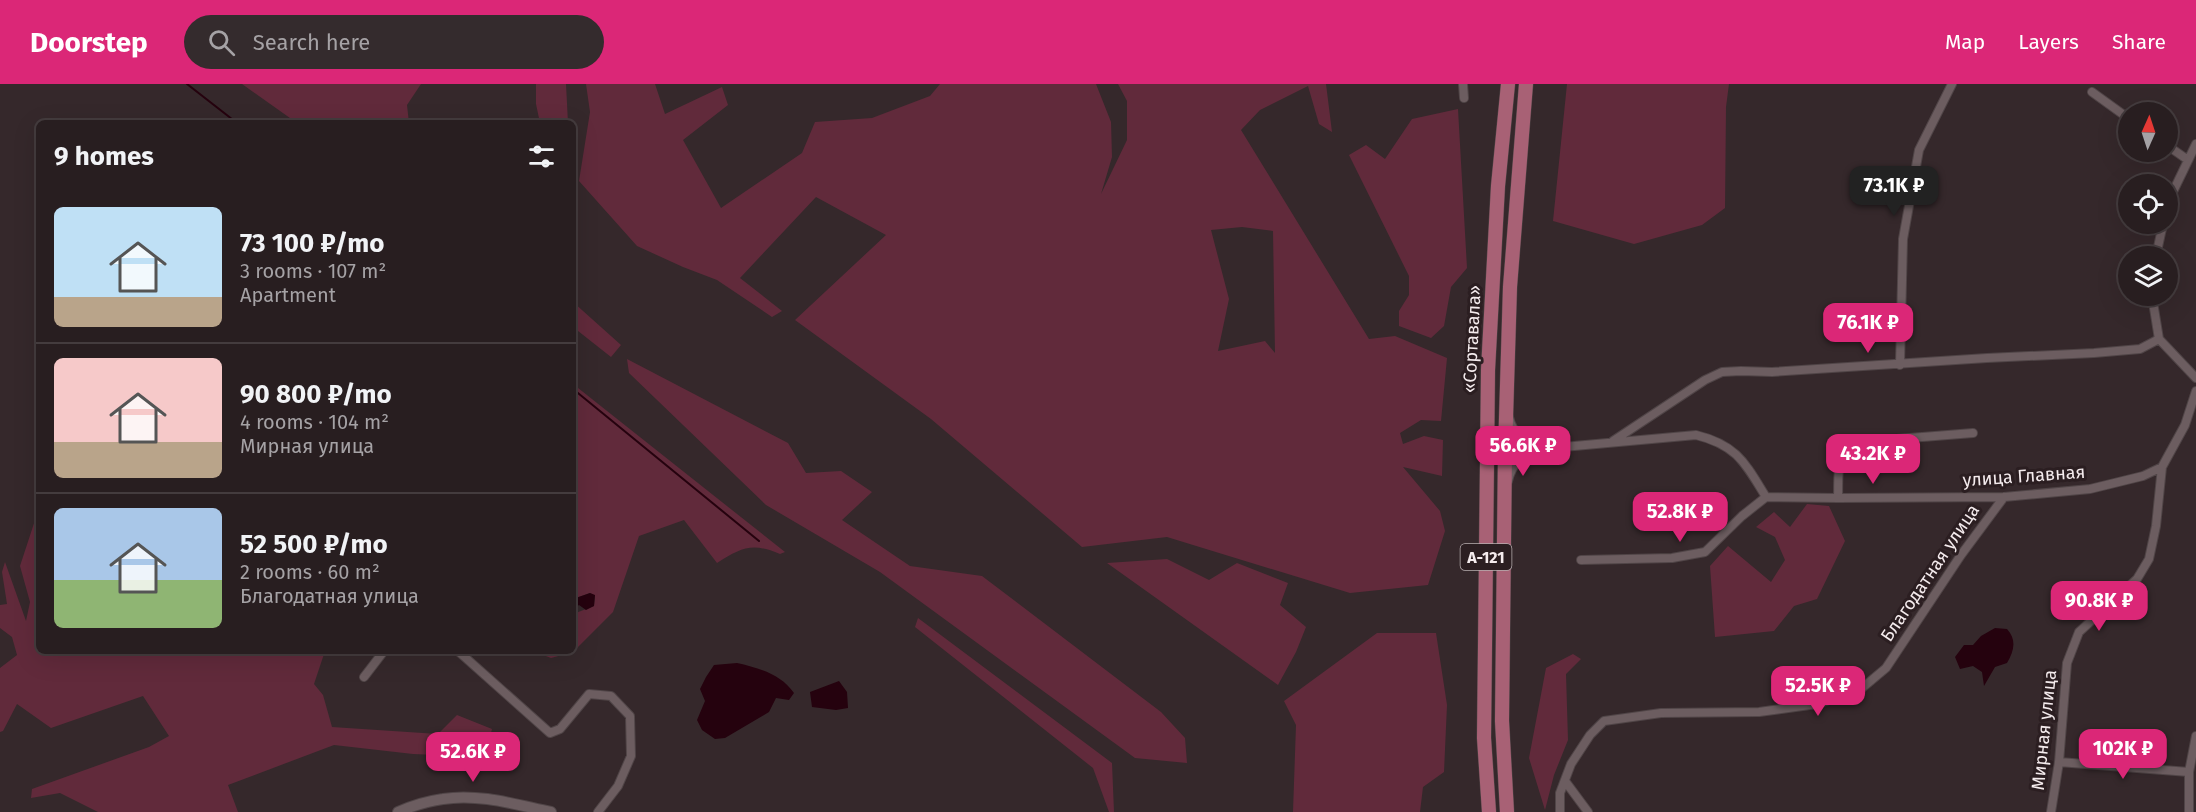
<!DOCTYPE html>
<meta charset="utf-8">
<style>
:root{--surface:#281e20;--page:#342b2d;--text:#f1f3f6;--muted:#a5a2a5;--line:#443c3e;--accent:#db2777}
body{margin:0;font-family:"Fira Sans",sans-serif;background:var(--page);color:var(--text);height:100vh;display:flex;flex-direction:column;font-size:22px;white-space:nowrap}
*{box-sizing:border-box;margin:0}
p{font-size:20px;color:var(--muted)}
.icon{flex:none;width:33px;height:33px;fill:none;stroke:currentColor;stroke-width:2;stroke-linecap:round;stroke-linejoin:round}
.map{position:relative;flex:1;overflow:hidden}
.details{position:absolute;left:36px;top:36px;width:540px;height:534px;display:flex;flex-direction:column;background:var(--surface);border-radius:9px;box-shadow:0 6px 24px #0002,0 0 0 2px var(--line)}
.details>*{flex:none}
.needle{width:39px;rotate:3deg}
.tools{position:absolute;left:2118px;top:18px;display:grid;gap:12px}
.tools a{display:grid;place-items:center;width:60px;height:60px;border-radius:50%;background:var(--surface);box-shadow:0 6px 24px #0002,0 0 0 2px var(--line);font-size:30px}
.price{position:absolute;translate:-50% -51px;padding:0 14px;border-radius:12px;background:var(--accent);color:#fff;font-size:20px;line-height:39px;filter:drop-shadow(0 2px 3px #0008)}
.price::after{content:'';position:absolute;left:50%;top:36px;width:18px;height:14px;margin-left:-9px;background:inherit;clip-path:polygon(0 0,100% 0,50% 100%)}
.price.current{background:#222;color:#fff}
ul{padding:0;list-style:none}
li{display:flex;align-items:center;gap:18px;height:150px;padding:0 18px}
li+li{border-top:2px solid var(--line)}
li span{display:grid;place-items:center;flex:none;width:168px;height:120px;border-radius:9px;color:#555}
li>.icon{margin-inline-start:auto}
span .icon{width:72px;height:72px;fill:#fffc;stroke-width:1}
li b{font-size:26px}
h2{display:flex;justify-content:space-between;align-items:center;height:72px;padding:0 18px;font-size:26px}
header{display:flex;align-items:center;gap:36px;box-sizing:border-box;height:84px;padding:0 30px;background:var(--accent);color:#fff}
header strong{font-size:28px}
nav{display:flex;gap:33px;margin-inline-start:auto;font-size:21px}
.search{width:420px;height:54px;background:var(--page);display:flex;align-items:center;gap:15px;box-sizing:border-box;padding:0 21px;border-radius:33px;color:var(--muted);font-size:22px}
.map>svg:first-child{display:block}
</style>
<header>
<strong>Doorstep</strong>
<div class="search"><svg class="icon" aria-label="search" viewBox="0 0 24 24"><circle cx="10" cy="10" r="6"/><path d="M15 15l6 6"/></svg>Search here</div>
<nav><a>Map</a><a>Layers</a><a>Share</a></nav>
</header>
<div class="map">
<svg width="2196" height="728" viewBox="0 0 2196 728">
<rect width="100%" height="100%" fill="#35282b"/>
<!-- green -->
<path fill="#612a3b" fill-rule="evenodd" d="M242 0H421L407 21 409 39H297Z
M536 0H566L568 39H540L536 20Z
M586 0H655L665 30 722 3 728 21 683 56 721 124 802 69 815 38 872 34 930 12 940 0H1096L1111 38 1112 73 1101 110 1127 56V17L1118 0H1326L1332 48 1319 40 1308 2 1260 26 1241 46 1369 255 1395 252 1447 274 1441 337 1421 336 1400 349 1403 360 1424 352 1443 356 1442 392 1403 383 1440 427 1445 447 1428 501 1350 509 1167 453 1082 463 931 335 795 236 886 151 816 113 740 194 782 227 772 233 717 196 683 183 637 162 579 97 590 28ZM1242 143 1273 147 1275 269 1265 257 1218 267 1229 215 1211 146Z
M1567 0H1729L1726 23 1725 124 1702 141 1634 160 1553 137Z
M1458 25 1467 184 1451 203 1444 242 1431 254 1399 242V227L1409 211V192L1349 71 1366 61 1385 75 1412 35Z
M573 218 621 261 611 273 573 243Z
M627 275 788 359 806 389 841 387 872 408 842 436 910 482 982 492 1161 628 1185 654 1187 679 1135 674 880 488 766 421 629 289Z
M573 300 785 468 780 470C752 458 741 464 717 479L684 436 639 452 613 528 573 568 551 574 533 567H573V530L594 522 595 512 590 509 573 515Z
M1807 420 1829 422 1845 457 1817 515 1794 522 1774 547 1715 553 1710 482 1728 462 1771 498 1785 476 1775 453 1756 443 1774 428 1790 443Z
M39 424V567H325L314 600 323 611 332 643 438 650 457 631 492 645 485 673 413 670 334 661 228 701 238 728H98L60 709 31 714 32 705 149 663 169 652 143 612 51 644 17 620 3 647 0 648V584L17 571 12 553 0 544V521L7 520 2 488 5 478 26 537 30 518 20 482Z
M1167 475 1209 496 1237 479 1288 499 1280 521 1306 543 1296 568 1278 601 1107 479Z
M918 534 1112 679 1114 728H1109L1093 684 915 543Z
M1377 549H1436L1447 621 1444 688 1423 703 1420 728H1293L1296 641 1284 617Z
M1573 570 1581 575 1566 590 1568 656 1554 691 1545 726 1529 674 1546 584Z"/>
<!-- water -->
<path fill="#25020e" d="M590 509 595 511 594 522 586 526 579 521 573 525V515Z
M1995 544 2007 545C2017 556 2014 567 2007 579L1995 583 1984 602 1982 588 1973 582 1960 585 1955 573 1964 561H1973L1981 552Z
M737 579C759 584 781 590 794 609L789 616 776 614 769 628 725 654 715 655 702 646 697 636 705 617 700 605 706 593 714 581Z
M839 597 847 608 848 624 836 626 812 623 810 608Z"/>
<g fill="none" stroke-linecap="round" stroke-linejoin="round">
<!-- stream -->
<path stroke="#25020e" stroke-width="2" d="M187 0 237 39
M573 305 759 457"/>
<!-- minor casing -->
<g stroke="#504547" stroke-width="10">
<path id="minor" d="M1463 0 1464 14
M2092 8 2128 34
M2168 62 2188 76
M2168 118 2196 60
M2156 172 2163 140
M2152 212 2159 255 2196 294
M1900 281 1903 155 1919 66 1952 0
M1509 333C1512 350 1526 359 1541 365
M1613 357 1705 296 1722 288 1741 287 1772 288 1987 274 2094 269 2140 265 2159 255
M1508 397C1512 378 1524 371 1541 365L1696 351C1737 361 1745 379 1766 413L1838 414 2004 413 2090 405 2143 392 2162 383 2185 341 2196 307
M1838 414C1839 386 1834 376 1859 358L1973 349
M1581 476 1672 474 1705 468 1742 432 1766 413
M458 567 550 649 560 645 589 610 611 612 630 632 631 672 618 702 598 728
M364 593 384 567
M2059 678 2189 688
M1565 697 1588 728
M1560 728V709L1571 680 1590 651 1604 637 1661 629 1759 628 1817 620 1861 605 1886 584 1961 471 2004 413
M2051 728 2059 678 2067 579 2079 548 2137 495 2149 475 2156 442 2162 383
M2189 728V688L2196 652"/>
</g>
<!-- tertiary casing -->
<g stroke="#504547" stroke-width="12">
<path id="tertiary" d="M398 728C412 722 428 717 443 715 479 709 517 721 551 728"/>
</g>
<!-- trunk casing -->
<g stroke="#504547" stroke-width="15">
<path id="trunk" d="M1489 728 1484 654 1488 286 1498 102 1508 0
M1507 728 1502 637 1505 367 1510 203 1526 0"/>
</g>
<!-- minor -->
<use href="#minor" stroke="#6c5d60" stroke-width="8"/>
<!-- tertiary -->
<use href="#tertiary" stroke="#6c5d60" stroke-width="10"/>
<!-- trunk -->
<use href="#trunk" stroke="#a86175" stroke-width="14"/>
</g>
<g text-anchor="middle" dominant-baseline="central" stroke-width="6" stroke-linejoin="round" paint-order="stroke">
<!-- shield labels -->
<rect fill="#2b1e21" stroke="#b8aeb0" stroke-width="1.5" x="1460.5" y="460" width="51" height="26" rx="4.5"/>
<g font-size="16" font-weight="bold" fill="#f4ebed">
<text x="1486" y="473">А-121</text>
</g>
<!-- street labels -->
<g font-size="18" fill="#f4ebed" stroke="#2b1e21">
<text transform="translate(1472 255) rotate(-87)">«Сортавала»</text>
<text transform="translate(2024 392) rotate(-4)">улица Главная</text>
<text transform="translate(1930 489) rotate(-56)">Благодатная улица</text>
<text transform="translate(2044 646) rotate(-84)">Мирная улица</text>
</g>
</g>
</svg>
<div class="tools">
<a><svg class="needle" viewBox="-14 -14 28 28"><path d="M0-13l5 13h-10z" fill="#e53935"/><path d="M0 13l5-13h-10z" fill="#a5a2a5"/></svg></a>
<a><svg class="icon" aria-label="locate" viewBox="0 0 24 24"><circle cx="12" cy="12" r="6"/><path d="M12 2v4M12 18v4M2 12h4M18 12h4"/></svg></a>
<a><svg class="icon" aria-label="layers" viewBox="0 0 24 24"><path d="M12 4l9 5-9 5-9-5zM3 14l9 5 9-5"/></svg></a>
</div>
<b class="price current" style="left:1894px;top:133px">73.1K ₽</b>
<b class="price" style="left:1868px;top:270px">76.1K ₽</b>
<b class="price" style="left:1523px;top:393px">56.6K ₽</b>
<b class="price" style="left:1873px;top:401px">43.2K ₽</b>
<b class="price" style="left:1680px;top:459px">52.8K ₽</b>
<b class="price" style="left:2099px;top:548px">90.8K ₽</b>
<b class="price" style="left:1818px;top:633px">52.5K ₽</b>
<b class="price" style="left:2123px;top:696px">102K ₽</b>
<b class="price" style="left:473px;top:699px">52.6K ₽</b>
<section class="details">
<h2>9 homes<svg class="icon" aria-label="filters" viewBox="0 0 24 24"><path d="M4 7h16M4 17h16"/><circle cx="9" cy="7" r="2"/><circle cx="15" cy="17" r="2"/></svg></h2>
<ul>
<li><span style="background:linear-gradient(#bfe0f5 75%,#b9a48a 0)"><svg class="icon" aria-label="home" viewBox="0 0 24 24"><path d="M3 11l9-7 9 7M6 9v11h12V9"/></svg></span><div><b>73 100 ₽/mo</b><p>3 rooms · 107 m²</p><p>Apartment</p></div></li>
<li><span style="background:linear-gradient(#f6c9c9 70%,#b9a48a 0)"><svg class="icon" aria-label="home" viewBox="0 0 24 24"><path d="M3 11l9-7 9 7M6 9v11h12V9"/></svg></span><div><b>90 800 ₽/mo</b><p>4 rooms · 104 m²</p><p>Мирная улица</p></div></li>
<li><span style="background:linear-gradient(#a9c7e8 60%,#8fb573 0)"><svg class="icon" aria-label="home" viewBox="0 0 24 24"><path d="M3 11l9-7 9 7M6 9v11h12V9"/></svg></span><div><b>52 500 ₽/mo</b><p>2 rooms · 60 m²</p><p>Благодатная улица</p></div></li>
</ul>
</section>
</div>
